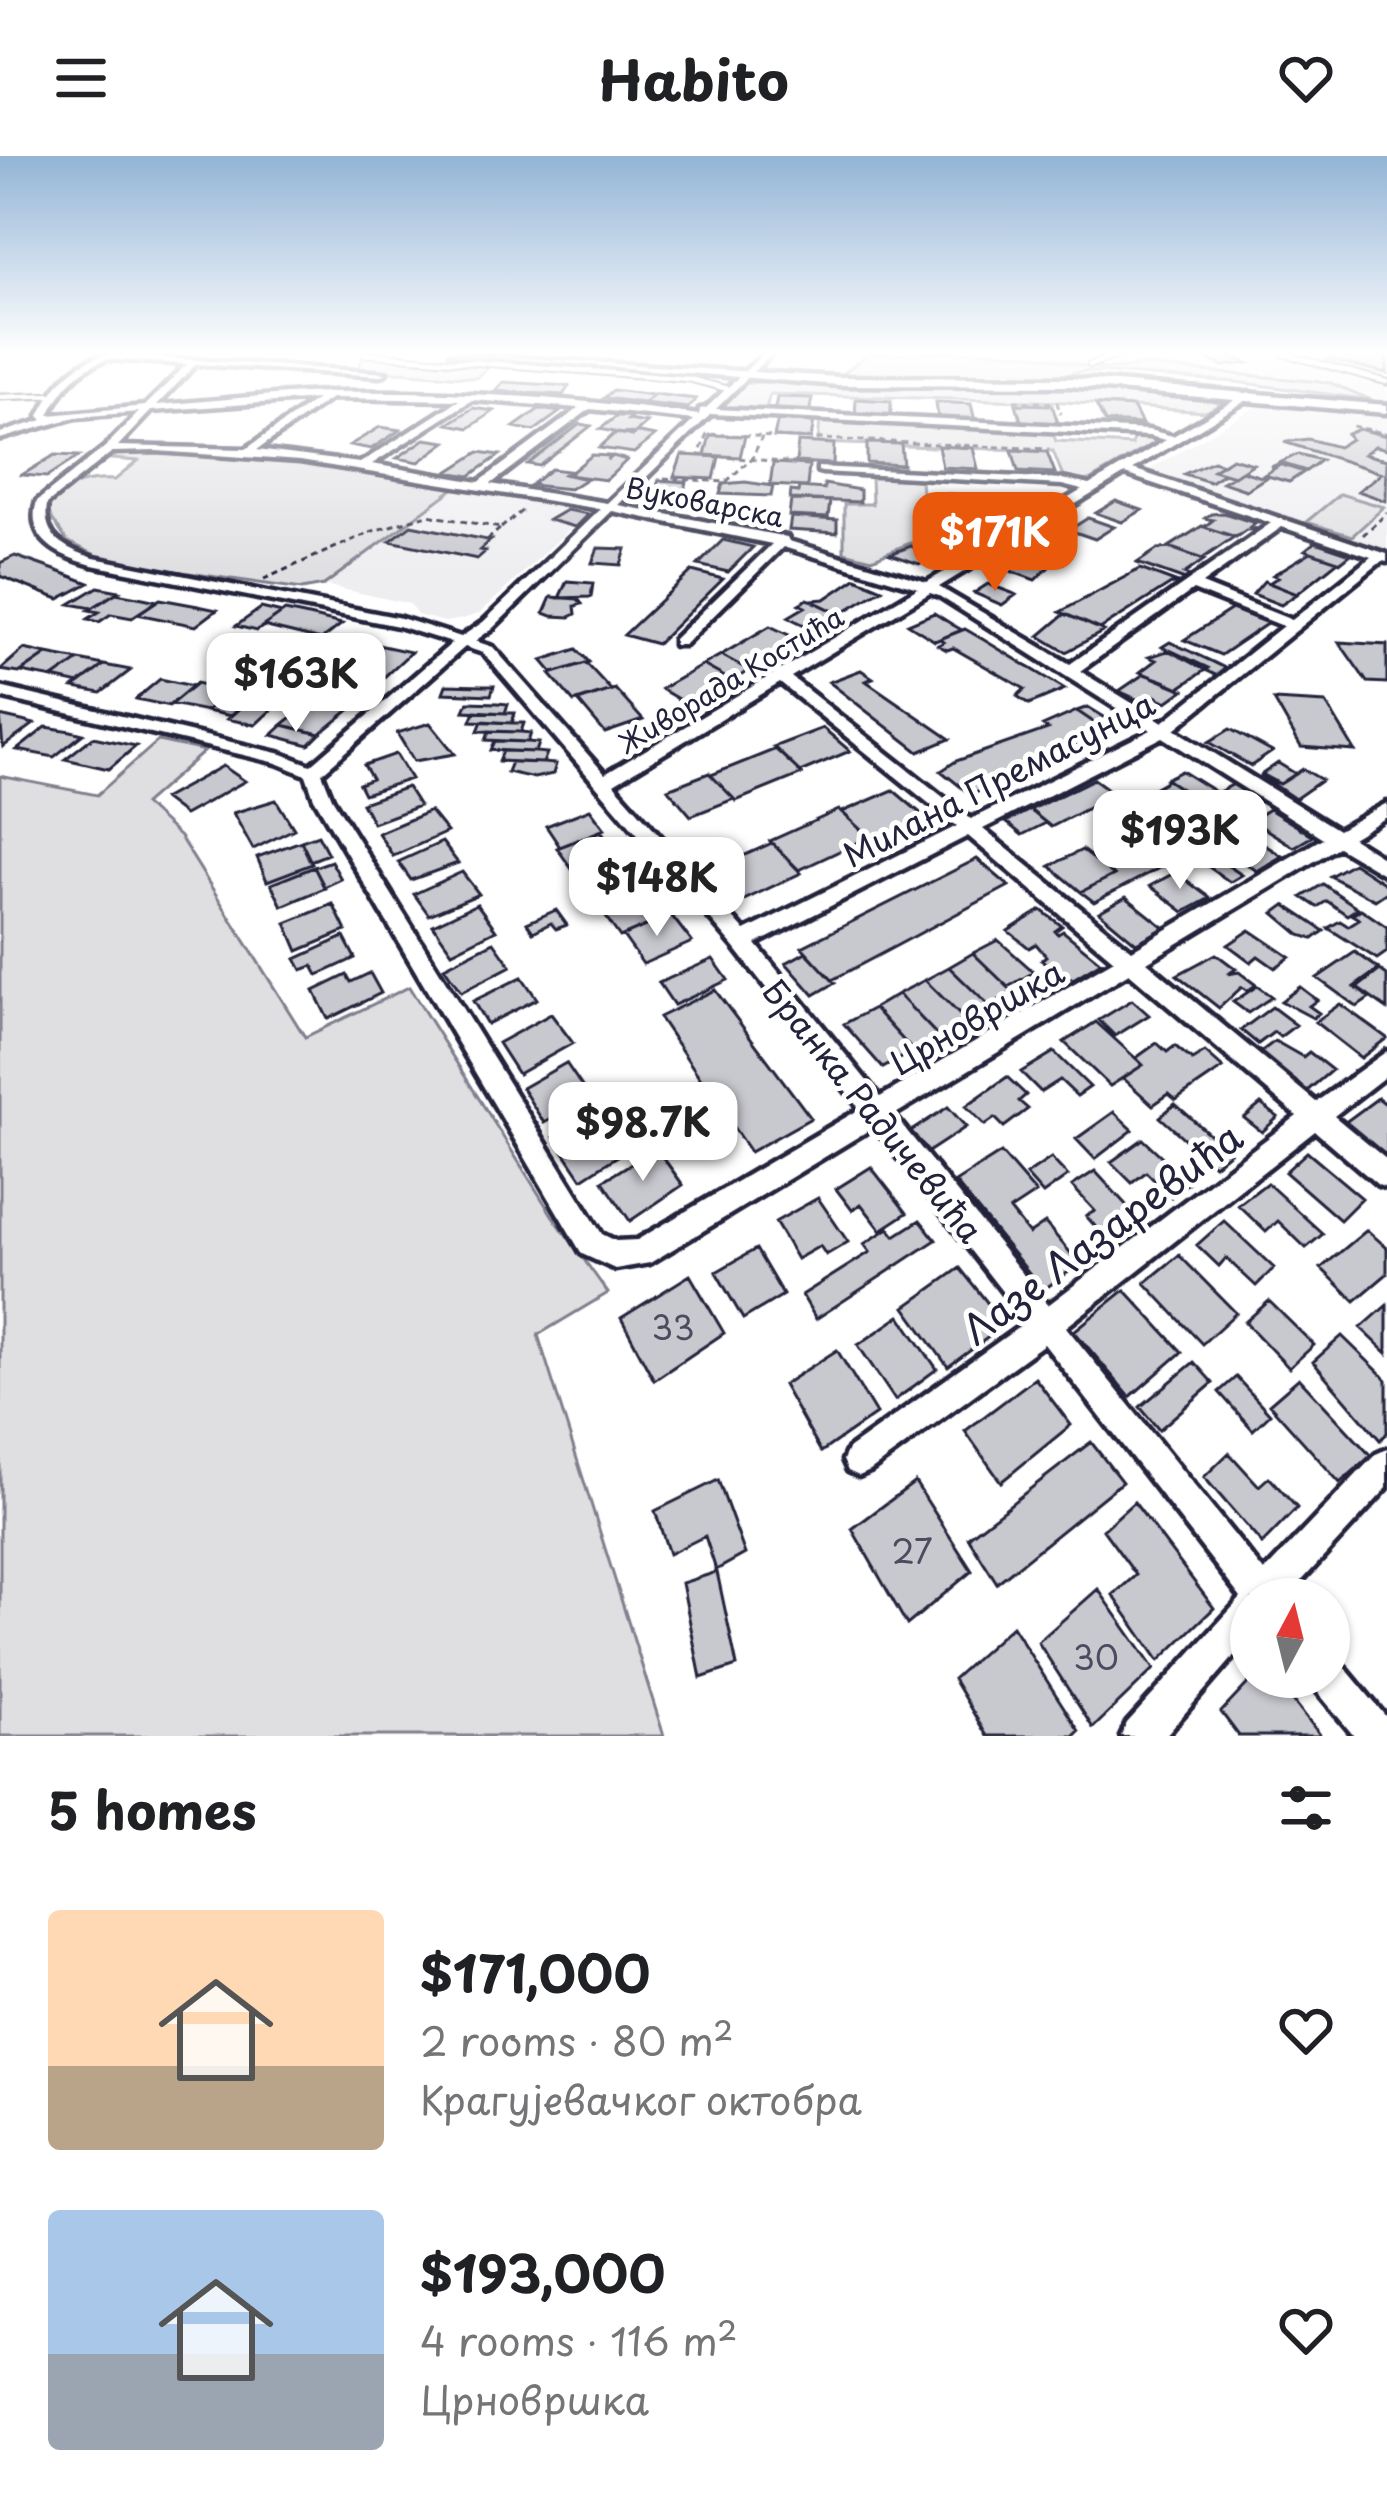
<!DOCTYPE html>
<meta charset="utf-8">
<style>
:root{--surface:#fff;--page:#f2f2f2;--text:#202124;--muted:#757577;--accent:#ea580c}
body{margin:0;font-family:"Playpen Sans",sans-serif;background:var(--page);color:var(--text);height:100vh;display:flex;flex-direction:column;font-size:45px;white-space:nowrap}
*{box-sizing:border-box;margin:0}
p{font-size:39px;color:var(--muted)}
.icon{flex:none;width:66px;height:66px;fill:none;stroke:currentColor;stroke-width:2;stroke-linecap:round;stroke-linejoin:round}
.map{position:relative;height:1580px;overflow:hidden}
.panel{display:flex;flex-direction:column;background:var(--surface);flex:1}
.panel>*{flex:none}
.needle{width:78px;rotate:7deg}
.fabs{position:absolute;left:1230px;top:1422px;display:grid;gap:24px}
.fabs a{display:grid;place-items:center;width:120px;height:120px;border-radius:50%;background:var(--surface);box-shadow:0 3px 9px #0004;font-size:60px}
.price{position:absolute;translate:-50% -102px;padding:0 27px;border-radius:24px;background:#fff;color:#222;font-size:39px;line-height:78px;filter:drop-shadow(0 3px 6px #0008)}
.price::after{content:'';position:absolute;left:50%;top:72px;width:36px;height:27px;margin-left:-18px;background:inherit;clip-path:polygon(0 0,100% 0,50% 100%)}
.price.active{background:var(--accent);color:#fff}
ul{padding:0;list-style:none}
li{display:flex;align-items:center;gap:36px;height:300px;padding:0 48px}
li span{display:grid;place-items:center;flex:none;width:336px;height:240px;border-radius:12px;color:#555}
li>.icon{margin-inline-start:auto}
span .icon{width:144px;height:144px;fill:#fffc;stroke-width:1}
li b{font-size:51px}
h2{display:flex;justify-content:space-between;align-items:center;height:144px;padding:0 48px;font-size:51px}
header{display:flex;justify-content:space-between;align-items:center;height:156px;padding:0 48px;background:var(--surface);font-size:54px;font-weight:700}
.map>svg:first-child{display:block}
</style>
<header><svg class="icon" aria-label="menu" viewBox="0 0 24 24"><path d="M4 6h16M4 12h16M4 18h16"/></svg>Habito<svg class="icon" aria-label="heart" viewBox="0 0 24 24"><path d="M12 20l-8-8c-3-5 5-10 8-4 3-6 11-1 8 4z"/></svg></header>
<div class="map">
<svg width="1387" height="1580" viewBox="0 0 1387 1580">
<rect width="100%" height="100%" fill="#fff"/>
<filter id="ink" filterUnits="userSpaceOnUse"><feTurbulence type="fractalNoise" baseFrequency=".00833" numOctaves="2"/><feDisplacementMap in="SourceGraphic" scale="24" xChannelSelector="R" yChannelSelector="G"/><feConvolveMatrix kernelMatrix="1 2 1 2 8 2 1 2 1" color-interpolation-filters="sRGB"/></filter>
<g filter="url(#ink)">
<!-- built -->
<path fill="#eeeef1" d="M1029 198H1387V246L1343 230 1139 209 1124 214 1083 212Z
M1259 249 1387 259V395L1147 315Z
M456 331 589 355 480 457 463 463 445 466 417 459 410 448 324 429Z"/>
<!-- green -->
<path fill="#dfdfe2" stroke="#80808e" stroke-width="3" d="M867 198C920 198 976 191 1028 198 1067 202 1099 221 1139 209L1331 227 1372 244 1236 226 1084 215 1055 221 874 222 843 218Z
M365 199 489 210 477 222 357 213Z
M768 225 830 229H1067L1207 240 1219 249 1205 256 1064 246 770 238 765 256 716 250 744 228Z
M820 264 1052 275 1056 285 1132 289 1133 279 1159 284 1089 325 1064 323 1053 295 818 287Z
M195 292 225 295 456 331 324 429 302 433 110 406 67 385 47 355C61 328 87 322 115 324L138 305 112 303 120 295Z
M871 321 921 324 924 363 978 386 952 407 910 387 872 403 844 396V348H872Z
M1340 338 1384 351 1352 380 1306 366Z
M158 585 205 595 144 648 180 681 305 881 409 831 552 1059 608 1137 538 1179 664 1580H0V620L97 639Z"/>
<!-- building -->
<path fill="#c8c8cf" stroke="#22223b" stroke-width="3" d="M1210 198H1225L1247 207 1223 210 1203 201Z
M1338 198 1387 200V217L1328 203Z
M503 226 569 230 563 239 495 235Z
M613 234 653 239 644 247 604 242Z
M654 238 696 243 688 252 644 247Z
M777 241 812 242 809 259 774 257Z
M856 243 891 245V262L855 260Z
M936 246 971 248 975 265 938 263Z
M1016 248 1052 249 1058 267 1021 265Z
M1096 249 1133 251 1142 268 1105 266Z
M473 252 494 255 469 272 448 268Z
M539 253 560 256 534 275 514 271Z
M617 260H633L628 264 647 267 632 280 600 273Z
M778 263 814 264 811 283 774 281Z
M580 268 591 270 540 310 528 308Z
M380 271 400 274 371 293 350 289Z
M1359 273 1387 280V293L1375 290 1364 298 1387 304 1386 345 1358 335 1382 317 1284 286 1308 283 1338 291 1351 283 1347 278Z
M639 277 655 280 634 297 599 292 614 278Z
M710 279 745 280 740 301 705 299Z
M425 283 446 286 419 306 397 302Z
M798 286 834 288 833 308 796 306Z
M867 287 901 288 903 309 867 307Z
M938 290 973 292 978 313 942 311Z
M1012 294 1047 296 1055 317 1018 315Z
M479 296 500 299 470 320 448 316Z
M1298 298 1321 304 1306 315 1284 308 1271 311Z
M55 299 79 300 47 321 22 319Z
M592 299 610 300 608 304 613 300 627 304 606 324 568 319Z
M682 299 719 301 714 323 674 321Z
M1232 302 1253 308 1234 320 1213 314Z
M1213 305 1223 308 1213 314 1224 317 1210 326 1184 318Z
M773 307 809 309 807 331 770 329Z
M1280 309H1282L1304 316 1289 326 1264 319Z
M551 313 568 315 564 318 586 323 570 333 531 329Z
M1242 315 1265 322 1246 334 1222 326Z
M659 324 687 326 680 351 650 349Z
M745 326 773 330 771 340 720 338 723 328Z
M824 328 860 334V346L790 343 791 335 798 336 799 331 824 333Z
M948 338 989 340 996 352 994 365 952 362 946 350Z
M791 344 830 345 828 362 789 360Z
M1116 345 1142 354 1122 366 1096 357Z
M566 354 588 358 575 371 549 364Z
M1224 357 1255 367 1250 371 1260 374H1246L1236 381 1204 371 1213 364 1205 362 1211 358Z
M791 361 837 364V377L789 374Z
M1088 362 1114 371 1095 383 1069 374Z
M411 369 487 384H491L480 394 486 395 477 403 390 385Z
M1202 370 1234 381 1202 403 1169 391Z
M723 384 753 391 728 416 698 409Z
M1315 386 1351 398 1341 406 1305 394Z
M911 390 934 402 919 408 890 398Z
M598 392 626 393 621 409 592 407Z
M1171 392 1204 404 1184 418 1190 420 1185 424 1137 407 1158 393Z
M1311 396 1338 405 1297 438 1269 427 1278 421 1273 419Z
M1027 399 1052 408 1035 424 1005 413Z
M15 400 55 414 89 427 59 443 43 437 0 420V407Z
M1140 413 1183 429 1171 428 1100 473 1060 456Z
M692 415 723 423 657 488 624 479Z
M856 422 882 433 840 458 811 444 825 443Z
M567 425 593 427 591 441 559 442Z
M1264 425 1269 427 1297 438 1281 449 1253 438Z
M988 428 1012 437 1016 439 1002 449 974 437Z
M98 431 119 435 92 452 70 448Z
M116 437 143 442 157 445 132 462 111 458 99 466 88 463 99 456 89 454Z
M551 441 578 443 582 448 575 450 576 458 570 461 552 460 544 457Z
M160 443 198 450 217 454 196 470 137 458Z
M808 443 840 458 843 459 817 475 788 461 805 451 799 448Z
M261 452 282 457 257 475 236 470Z
M1232 453 1268 467 1221 499 1184 484Z
M285 455 304 459 342 468 321 484 263 470Z
M934 457 953 469 962 474 935 485 908 468Z
M1065 458 1100 473 1104 475 1066 496 1039 480Z
M770 470 797 483 747 513 721 499Z
M965 473 984 484 1065 533 1029 548 1017 540 1025 533 953 492 947 494 938 489 944 486 940 483Z
M1170 486 1215 507 1227 513 1218 520 1205 514 1162 491Z
M1339 486 1387 489V527L1367 526Z
M378 489 411 496 371 533 337 525 353 511 341 509 351 500 362 503Z
M24 493 47 498 19 517 0 514Z
M577 493 589 506 553 517 542 504Z
M1170 494 1208 512 1179 532 1140 516 1156 504 1149 501Z
M47 498 79 504 53 522 21 516Z
M721 499 747 513 750 514 732 525 703 509Z
M79 504 104 509 79 528 53 522Z
M586 507 611 534 574 546 550 518Z
M104 509 131 514 101 537 73 532Z
M703 509 732 525 690 550 661 533Z
M861 514 873 522 866 525 950 583 919 596 829 526Z
M1144 518 1164 525 1184 534 1167 546 1151 538 1141 545 1119 535Z
M160 523 193 530 169 550 136 543Z
M337 525 374 534 320 578 282 569Z
M196 527 229 534 206 555 171 548Z
M446 529 483 530H494L491 539 443 537Z
M260 533 284 542 255 569 227 563Z
M615 533 643 564 605 577 578 545Z
M229 534 254 539 231 560 206 555Z
M1274 544 1326 547 1355 595 1301 591Z
M468 546 498 547 508 548 505 557 464 555Z
M1088 551 1109 564 1119 571 1108 576 1077 555Z
M475 555 505 557H515L512 567 471 565Z
M1077 555 1108 576 971 639 941 615 956 605 1048 573 1043 570Z
M0 560 22 565 34 568 3 591Z
M482 565 512 567H524L521 576 478 575Z
M430 567 455 598 414 605 397 577Z
M283 569 320 578 309 589 272 579Z
M46 571 71 575 83 578 54 601 17 594Z
M823 572 850 595 800 616 773 591Z
M1230 573 1272 596 1251 610 1209 586Z
M489 575 521 576 531 577 528 586 486 584Z
M93 581 136 590 109 613 65 603Z
M495 585 528 586 539 587 536 596 491 594Z
M776 593 802 618 736 645 711 619Z
M503 595 536 596 547 597 543 607 499 605Z
M396 598 411 623 364 638 359 628 372 623 364 609Z
M511 606 543 607 556 608 553 618 534 622 507 616Z
M1278 607 1296 618 1280 628 1262 618Z
M223 610 245 625 184 659 163 643Z
M1303 613 1322 624 1295 643 1260 619 1280 628Z
M1182 615 1214 635 1198 644 1166 623Z
M709 617 734 643 691 660 668 633Z
M1094 623 1115 638 1051 671 1030 654Z
M1168 624 1201 646 1180 657 1147 636Z
M1234 628 1261 645 1227 664 1200 646Z
M407 631 419 650 373 667 362 647Z
M893 634 925 661 873 685 842 656Z
M276 644 294 673 253 693 233 657Z
M590 653 605 673 560 691 546 670Z
M1269 653 1313 680 1294 691 1251 664Z
M839 654 869 681 799 714 770 685Z
M1030 654 1046 667 1022 679 1006 666Z
M430 655 447 676 393 700 378 677Z
M1183 661 1200 673 1188 679 1199 686 1189 692 1162 673Z
M1211 666 1235 683 1213 696 1188 679Z
M601 675 614 691 667 761 620 781 557 692Z
M1246 677 1282 700 1257 715 1221 691Z
M1168 678 1191 695 1176 703 1180 707 1172 711 1167 708 1094 746 1081 736 1114 719 1104 711Z
M318 679 328 698 310 705 301 685Z
M301 685 312 708 267 725 257 701Z
M442 686 458 707 411 724 398 706Z
M772 687 801 717 742 745 714 713Z
M1203 693 1242 719 1230 726 1192 699Z
M1082 694 1114 719 1081 736 1050 710Z
M977 703 1009 730 832 824 802 791Z
M331 705 341 723 324 731 314 711Z
M1353 707 1387 729V736L1375 744 1330 720Z
M314 711 325 732 282 750 271 728Z
M462 716 479 738 429 759 414 738Z
M1176 716 1199 734 1210 742 1184 756 1150 730Z
M1323 728 1358 752 1347 759 1327 745 1317 751 1302 741Z
M1126 741 1165 772 1136 787 1099 756Z
M333 748 346 775 298 795 286 767Z
M477 748 496 774 452 796 433 769Z
M1285 749 1324 775 1313 783 1300 779 1274 757Z
M1361 753 1387 771V796L1377 803 1328 772 1340 765 1348 770 1359 763 1352 759Z
M556 754 567 769 556 773 551 767 533 776 527 767Z
M1041 754 1062 770 1055 775 1058 778 1063 775 1101 806 1073 823 1041 804 1046 800 1036 788 1029 792 1008 775Z
M671 759 692 786 643 808 623 780Z
M1250 774 1290 801 1275 812 1258 800 1251 806 1228 789Z
M344 781 355 802 318 819 313 810 302 814 296 803Z
M998 784 1034 816 1008 831 973 797Z
M494 786 511 810 461 836 444 811Z
M806 796 835 827 814 839 786 807Z
M1355 796 1379 813 1354 831 1370 842 1357 851 1317 822Z
M973 797 1008 831 1014 836 989 850 949 811Z
M1216 798 1236 813 1228 818 1239 816 1256 829 1247 835 1242 831 1219 852 1177 819Z
M713 803 728 824 674 849 659 827Z
M949 811 989 850 965 864 925 824Z
M1380 814 1387 819V853L1357 832Z
M370 817 381 837 328 863 314 835 347 819 351 826Z
M522 821 537 843 487 868 473 845Z
M925 824 965 864 938 880 898 838Z
M1257 830 1272 841 1248 857 1233 846Z
M1300 831 1317 844 1309 850 1319 857 1313 862 1281 845Z
M715 834 811 962 750 996 659 861Z
M898 838 938 880 913 895 874 852Z
M1132 844 1149 859 1115 880 1099 864Z
M1340 848 1387 882 1361 902 1315 866Z
M1272 851 1296 869 1280 881 1274 876 1258 888 1241 874Z
M874 852 913 895 883 912 844 868Z
M551 858 573 887 518 918 498 887Z
M1096 866 1143 909 1110 930 1064 886Z
M1275 885 1303 901 1309 896 1332 914 1307 935 1259 897Z
M1157 887 1167 896 1175 890 1192 904 1205 896 1223 912 1176 944 1169 938 1153 949 1123 922 1143 909 1136 902Z
M1054 896 1090 931 1077 940 1060 924 1041 936 1021 916Z
M566 907 589 941 544 967 522 932Z
M1007 921 1026 939 1019 945 1028 953 1004 971 995 962 985 969 966 950Z
M1378 942 1387 949V1003L1344 967Z
M615 944 644 983 582 1023 554 981Z
M1175 948 1230 996 1214 1009 1160 961Z
M1261 948 1278 961 1262 976 1244 962Z
M948 951 966 971 928 996 911 975Z
M1114 956 1133 974 1095 1003 1076 983Z
M1143 983 1189 1026 1171 1041 1146 1016 1132 1027 1111 1006Z
M656 992 683 1029 630 1065 603 1025Z
M1307 996 1362 1042 1340 1064 1285 1016Z
M1001 997 1036 1037 1010 1054 1029 1078 1045 1067 1080 1108 1043 1134 955 1026Z
M1051 1002 1068 1020 1043 1038 1026 1019Z
M871 1011 907 1057 881 1074 861 1048 852 1054 836 1033Z
M1095 1015 1140 1064 1109 1086 1086 1060 1095 1055 1072 1030Z
M1267 1027 1323 1078 1306 1092 1278 1065 1266 1076 1238 1049Z
M818 1042 848 1086 826 1099 820 1090 797 1103 775 1066Z
M920 1064 936 1084 816 1163 802 1139 870 1096 864 1088 889 1072 895 1080Z
M1224 1065 1274 1112 1256 1130 1226 1102 1219 1110 1197 1089Z
M1367 1074 1387 1092V1118L1355 1145 1321 1112Z
M756 1093 783 1139 743 1163 716 1116Z
M1179 1099 1236 1157 1202 1188 1145 1127Z
M960 1112 1005 1169 948 1211 905 1151Z
M690 1119 724 1177 654 1224 621 1162Z
M1125 1134 1182 1196 1130 1241 1074 1175Z
M1269 1145 1314 1189 1289 1212 1245 1166Z
M1387 1149V1197L1361 1172Z
M900 1160 937 1213 895 1244 858 1189Z
M1342 1180 1387 1224V1277L1380 1284 1313 1206Z
M837 1194 876 1258 821 1296 783 1229Z
M1194 1206 1213 1227 1159 1274 1140 1251Z
M1236 1221 1270 1258 1253 1274 1219 1236Z
M1035 1222 1071 1269 1001 1326 965 1275Z
M1299 1222 1371 1300 1340 1327 1269 1248Z
M1091 1286 1122 1326 997 1427 968 1381Z
M1229 1297 1259 1330 1269 1321 1297 1352 1262 1388 1204 1321Z
M718 1324 745 1398 716 1414 705 1380 669 1398 655 1355Z
M915 1326 972 1415 907 1469 852 1373Z
M1134 1346 1214 1452 1159 1505 1113 1439 1136 1419 1103 1374Z
M717 1416 737 1510 701 1522 682 1427Z
M1098 1433 1154 1513 1093 1572 1038 1486Z
M1012 1470 1079 1575 1074 1580H987L953 1523Z
M1254 1521H1275L1321 1580H1239L1221 1556Z"/>
<g fill="none" stroke-linecap="round" stroke-linejoin="round">
<!-- lane casing -->
<g stroke="#22223b" stroke-width="9">
<path id="lane" d="M365 198 689 223 728 233
M1284 198 1387 226
M1090 209 1121 198
M0 241 57 239"/>
</g>
<!-- street casing -->
<g stroke="#22223b" stroke-width="9">
<path id="street" d="M108 198 386 217 381 220 196 208 157 249C215 245 274 237 332 236 456 234 577 242 699 259L700 253 706 252 763 198H771L716 253 1149 274 1173 280 1249 236 1252 241 1133 313 1387 398V406L1382 405 1175 573 1338 674 1387 647V661L1352 682 1387 704V720L1338 691 1147 806 1316 946 1387 895V919L1334 960 1387 1004V1032L1378 1029 1315 975 1066 1171 1264 1416 1376 1298 1387 1293V1332L1285 1443H1251V1481L1165 1580H1121L1127 1567 1241 1442 1044 1188 870 1315 859 1320 848 1315 843 1304 848 1293 1026 1166 874 971 650 1107 615 1113 582 1098 314 642 306 619 277 607 0 541V531L282 598 311 609 452 487 398 470 92 409C59 400 25 384 37 345L105 291 139 256 76 261 0 283V277L43 264 39 260C54 229 74 205 108 198ZM107 203 187 208 145 250 49 259C62 232 78 213 107 203ZM331 242 459 244 360 307 257 294ZM317 243 246 293 118 290 151 255ZM472 244 579 252 479 326 372 308ZM590 253 694 264 607 347 491 328ZM711 258 1149 280 1166 284 1090 329 1062 323 818 311V315L822 316 1062 329 1082 334 927 426 789 385 787 381 618 349ZM157 295 300 305 600 353 483 466 461 481 401 462 94 402C66 393 42 382 47 348L112 296ZM1125 318 1271 367 1070 508 939 431ZM612 355 772 388 674 483V489H684L783 391 918 432 605 618 493 491 475 485 493 472ZM1282 371 1371 401 1292 464 1202 428ZM1193 434 1283 470 1163 566 1080 515ZM930 437 939 440 1151 574 971 663 791 521ZM465 491 483 497 735 792 860 953 637 1084 616 1085 602 1078 332 642 322 617ZM780 527 957 670 745 775 614 628ZM1163 581 1323 682 1132 794 983 673ZM968 680 1114 804 880 941 756 788ZM1129 817 1297 960 1048 1149 894 959Z
M1329 1503 1342 1508 1387 1562V1580H1354L1316 1534 1311 1521H1329Z"/>
</g>
<!-- secondary casing -->
<g stroke="#22223b" stroke-width="9">
<path id="secondary" d="M451 198 839 221 1069 222 1387 249V257L1069 230 839 229Z"/>
</g>
<!-- path -->
<path stroke="#22223b" stroke-width="3" stroke-dasharray="6 4.5" stroke-linecap="butt" d="M1014 245 1057 247 1061 258
M1353 270 1387 278
M808 308 699 299 707 278 1049 293
M664 322 726 326 752 302 762 281
M501 372 524 353
M1363 379 1387 357
M264 423 373 375 428 359 501 372 487 384"/>
<!-- lane -->
<use href="#lane" stroke="#fff" stroke-width="4.5"/>
<!-- street -->
<use href="#street" fill="#fff" fill-rule="evenodd"/>
<!-- secondary -->
<use href="#secondary" fill="#fff" fill-rule="evenodd"/>
</g>
</g>
<!-- sky -->
<linearGradient id="sky" x2="0" y2="1"><stop stop-color="#93b4d6"/><stop offset="0.47" stop-color="#fff"/><stop offset="1" stop-color="#fff" stop-opacity="0"/></linearGradient>
<rect width="1387" height="419" fill="url(#sky)"/>
<g text-anchor="middle" dominant-baseline="central" stroke-width="10" stroke-linejoin="round" paint-order="stroke">
<!-- far-street labels -->
<g font-size="27" fill="#22223b" stroke="#fff">
<text transform="translate(705 345) rotate(11)">Вуковарска</text>
<text transform="translate(730 523) rotate(-31)">Живорада Костића</text>
</g>
<!-- street labels -->
<g font-size="33" fill="#22223b" stroke="#fff">
<text transform="translate(998 622) rotate(-27)">Милана Премасунца</text>
<text transform="translate(976 860) rotate(-30)">Црновршка</text>
<text transform="translate(874 954) rotate(51)">Бранка Радичевића</text>
</g>
<!-- near-number labels -->
<g font-size="33" fill="#4c4c60">
<text x="673" y="1170">33</text>
<text x="912" y="1394">27</text>
<text x="1096" y="1500">30</text>
</g>
<!-- near-street labels -->
<g font-size="39" fill="#22223b" stroke="#fff">
<text transform="translate(1101 1076) rotate(-37)">Лазе Лазаревића</text>
</g>
</g>
</svg>
<div class="fabs">
<a><svg class="needle" viewBox="-14 -14 28 28"><path d="M0-13l5 13h-10z" fill="#e53935"/><path d="M0 13l5-13h-10z" fill="#757577"/></svg></a>
</div>
<b class="price active" style="left:995px;top:438px">$171K</b>
<b class="price" style="left:296px;top:579px">$163K</b>
<b class="price" style="left:1180px;top:736px">$193K</b>
<b class="price" style="left:657px;top:783px">$148K</b>
<b class="price" style="left:643px;top:1028px">$98.7K</b>
</div>
<section class="panel">
<h2>5 homes<svg class="icon" aria-label="filters" viewBox="0 0 24 24"><path d="M4 7h16M4 17h16"/><circle cx="9" cy="7" r="2"/><circle cx="15" cy="17" r="2"/></svg></h2>
<ul>
<li><span style="background:linear-gradient(#ffd9b3 65%,#b9a48a 0)"><svg class="icon" aria-label="home" viewBox="0 0 24 24"><path d="M3 11l9-7 9 7M6 9v11h12V9"/></svg></span><div><b>$171,000</b><p>2 rooms · 80 m²</p><p>Крагујевачког октобра</p></div><svg class="icon" aria-label="heart" viewBox="0 0 24 24"><path d="M12 20l-8-8c-3-5 5-10 8-4 3-6 11-1 8 4z"/></svg></li>
<li><span style="background:linear-gradient(#a9c7e8 60%,#9aa5b1 0)"><svg class="icon" aria-label="home" viewBox="0 0 24 24"><path d="M3 11l9-7 9 7M6 9v11h12V9"/></svg></span><div><b>$193,000</b><p>4 rooms · 116 m²</p><p>Црновршка</p></div><svg class="icon" aria-label="heart" viewBox="0 0 24 24"><path d="M12 20l-8-8c-3-5 5-10 8-4 3-6 11-1 8 4z"/></svg></li>
</ul>
</section>
